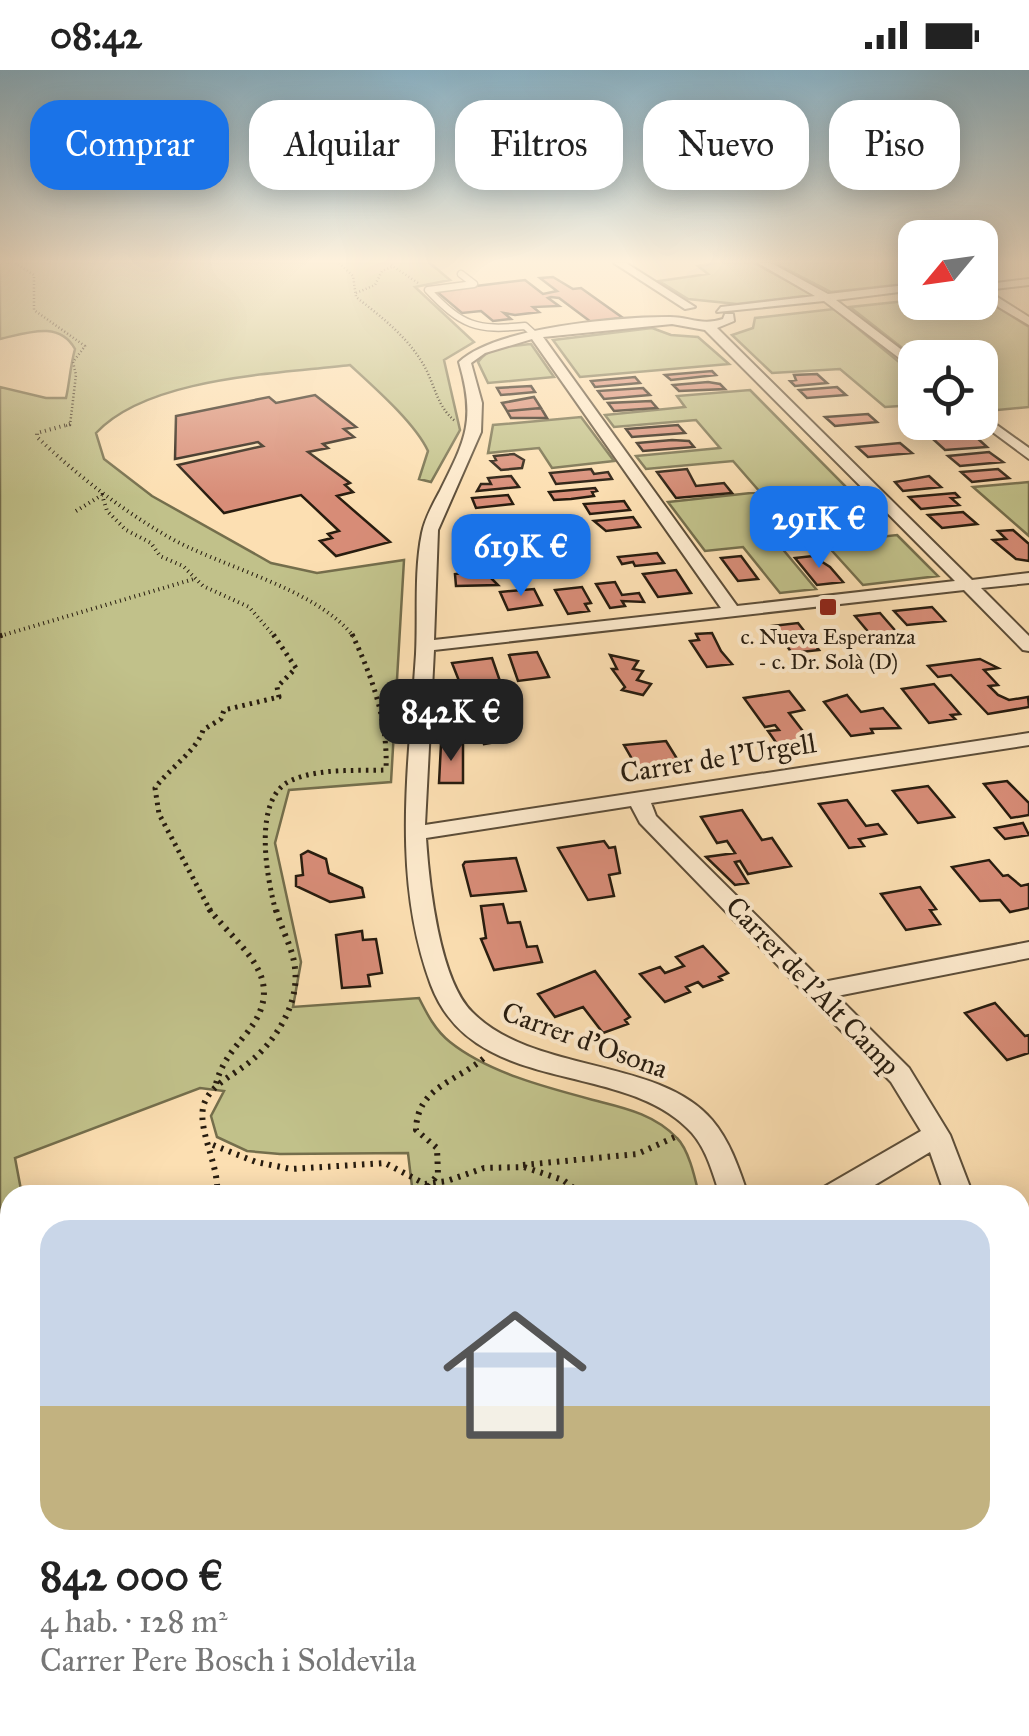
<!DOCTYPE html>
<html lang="es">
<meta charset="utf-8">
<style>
:root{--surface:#fff;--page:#f6f6f6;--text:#222;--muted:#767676;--line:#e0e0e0;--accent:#1a73e8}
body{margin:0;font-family:"IM FELL Great Primer",serif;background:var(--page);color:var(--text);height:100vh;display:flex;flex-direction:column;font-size:38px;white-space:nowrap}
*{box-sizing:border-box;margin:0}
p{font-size:32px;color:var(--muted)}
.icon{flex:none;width:55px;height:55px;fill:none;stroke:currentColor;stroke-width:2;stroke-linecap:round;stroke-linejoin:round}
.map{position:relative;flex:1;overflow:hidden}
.side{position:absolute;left:0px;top:1115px;width:1030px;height:552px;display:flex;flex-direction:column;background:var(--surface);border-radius:30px 30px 0 0;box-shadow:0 5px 25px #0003}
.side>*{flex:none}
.guide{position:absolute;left:30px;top:30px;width:970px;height:90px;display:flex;gap:20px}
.needle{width:65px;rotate:241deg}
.fabs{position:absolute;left:898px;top:150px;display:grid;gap:20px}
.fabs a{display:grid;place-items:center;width:100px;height:100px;border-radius:20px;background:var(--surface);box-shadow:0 5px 25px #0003;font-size:50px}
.price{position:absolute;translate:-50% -85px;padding:0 22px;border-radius:20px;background:var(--accent);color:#fff;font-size:32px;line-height:65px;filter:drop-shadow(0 2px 5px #0008)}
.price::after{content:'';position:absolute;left:50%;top:60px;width:30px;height:22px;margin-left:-15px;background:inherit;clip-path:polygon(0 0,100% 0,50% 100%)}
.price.on{background:#222;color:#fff}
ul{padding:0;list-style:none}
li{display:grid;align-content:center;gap:20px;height:530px;padding:0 40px}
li+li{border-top:2px solid var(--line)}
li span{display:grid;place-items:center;height:310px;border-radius:30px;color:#555}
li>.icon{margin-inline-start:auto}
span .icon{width:180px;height:180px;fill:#fffc;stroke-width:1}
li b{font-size:42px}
.tag{padding:0 35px;border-radius:30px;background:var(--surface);box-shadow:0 5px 25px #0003;font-size:35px;line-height:90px}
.tag.on{background:var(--accent);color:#fff}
.status{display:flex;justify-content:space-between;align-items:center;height:70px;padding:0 50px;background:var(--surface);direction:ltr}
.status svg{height:28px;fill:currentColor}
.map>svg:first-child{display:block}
</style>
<div class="status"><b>08:42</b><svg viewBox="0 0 49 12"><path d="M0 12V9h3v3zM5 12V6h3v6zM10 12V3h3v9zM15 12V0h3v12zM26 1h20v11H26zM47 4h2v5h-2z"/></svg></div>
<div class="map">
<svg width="1029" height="1666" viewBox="0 0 1029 1666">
<rect width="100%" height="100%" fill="#fcdfb2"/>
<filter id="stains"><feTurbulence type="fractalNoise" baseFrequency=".002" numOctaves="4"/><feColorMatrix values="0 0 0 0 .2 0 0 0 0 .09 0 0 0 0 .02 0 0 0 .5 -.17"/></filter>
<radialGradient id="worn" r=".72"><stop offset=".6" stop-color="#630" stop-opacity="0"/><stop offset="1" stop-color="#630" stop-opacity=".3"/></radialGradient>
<!-- green -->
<path fill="#c1c18a" stroke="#746e4c" stroke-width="2.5" d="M0 193H430L450 210 415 217 474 272 444 290 460 360 431 412 419 409 428 381C415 353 375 318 350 295 277 304 148 307 96 363L104 389 152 426 271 493 317 503 404 490 391 712 289 720 275 773 301 892 293 937 419 928C427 944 435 960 450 972 490 1004 552 1019 601 1032 629 1039 656 1046 677 1068 689 1080 695 1108 699 1125H413L408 1083 280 1084 247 1081 217 1067 211 1046 224 1021 200 1018 15 1088 22 1125H10V1179L0 1181V317L46 328H66C70 310 70 297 75 279 59 250 27 263 0 269Z
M714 193H754L813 225 737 234 688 229 659 211 708 204 698 196Z
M775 193H915V213L831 222Z
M980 226 1029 257V337L987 341 980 336V288H915L850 237 915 230 980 232Z
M834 239 915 305V335L885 337 840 299 772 303 732 265 753 258 755 248Z
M652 258 671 265 698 267 729 294 580 307 553 270Z
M531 274 554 307 488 313 478 292C489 276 512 276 531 274Z
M750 320 858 429 770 439 799 473 780 476 816 519 780 523 743 477 705 481 668 432 760 422 733 391 646 399 636 386 720 378 696 350 614 357 605 345 685 337 677 326Z
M581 347 614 391 552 398 539 378 488 383 493 355Z
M1029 412V466L973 417Z
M897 465 938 506 863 515 825 473Z
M0 1488 10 1504V1658H374V1666H0Z
M463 1658H890L889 1666H463Z"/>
<!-- building -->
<path fill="#d88d78" stroke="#271c0f" stroke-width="2.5" d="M553 207 573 219 581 218 623 248 591 252 559 228 551 227 548 228 559 236 533 237 539 242 515 245 504 243 511 249 493 251 481 241 462 243 436 221 525 210 543 224 557 221 540 208Z
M712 301 716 305 671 310 665 305Z
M817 304 827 313 795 316 790 311 796 310 794 305Z
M635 307 640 313 595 317 591 311Z
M708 312 720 314 725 319 679 321 673 315Z
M531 316 535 322 501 325 497 318Z
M837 317 846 325 807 328 799 320Z
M643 318 650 325 604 329 598 321Z
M315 325 356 357 344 359 354 367 323 374 328 378 308 382 350 413 345 415 353 422 337 426 390 472 336 486 320 471 332 468 328 464 339 461 301 425 224 443 178 395 263 376 258 372 175 389 176 346 269 327 276 333Z
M534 327 541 338 507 341 502 333Z
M651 331 657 338 614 341 608 333Z
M541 338 547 348H511L507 341Z
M868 344 877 352 835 356 825 347Z
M960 352 968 361 951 363 927 355Z
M678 355 685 363 632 367 626 359Z
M976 367 987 377 945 380 933 369Z
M672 370 689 371 694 377 643 381 637 373Z
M900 373 912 383 868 387 857 377Z
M989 382 1003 392 960 396 948 386Z
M514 384 524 390 522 398 501 400 491 391 496 390 494 386Z
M591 399 594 404 608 402 612 409 556 414 550 403Z
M687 399 696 416 724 413 732 423 676 428 657 402Z
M998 399 1009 408 972 412 961 402Z
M511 406 519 417 477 421 481 414H491L488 408Z
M929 406 941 417 903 421 895 412Z
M595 418 597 421 592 422 594 426 571 429 554 430 549 422Z
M955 423 959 427 951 428 959 435 921 439 909 427Z
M508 425 513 434 476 438 472 428Z
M624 431 630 440 590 444 584 434Z
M963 442 977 454 942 458 928 445Z
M633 447 640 457 606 461 594 451Z
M831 454 842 466 801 470 791 459Z
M522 458 528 469 465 476 460 464Z
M1013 460 1029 474V491L1016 489 993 470 1006 469 998 461Z
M528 478 536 488 470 494 460 491 457 484 480 482 483 488 493 487 490 480Z
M657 483 664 493 635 496 633 492 622 494 618 487Z
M741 486 758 509 738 511 721 488Z
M813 486 830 497 843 512 817 515 795 488Z
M676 500 691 523 658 527 643 504Z
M484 501 498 515 456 516 455 504Z
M615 512 622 525 639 523 644 532 622 531 625 536 610 538 596 514Z
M582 517 591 533 585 534 589 541 568 544 555 520Z
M534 519 542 535 508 540 500 522Z
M932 537 945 551 907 555 894 541Z
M880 543 906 573 880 576 855 546Z
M798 553 819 580 792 583 772 556Z
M712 563 721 581 732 594 707 597 690 571 699 570 696 564Z
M537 582 549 607 518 611 509 585Z
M610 585 638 591 633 599 643 601 637 610 651 614 643 625 622 620 625 617 612 599H617Z
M492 588 502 617 463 621 452 593Z
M980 589 998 598 984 600 998 615 989 616 998 625 1009 630 1028 627 1029 637 988 644 951 605 938 607 928 596Z
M934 614 960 644 951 645 955 649 929 653 902 619Z
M789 621 804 640 789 643 809 669 777 674 768 661 779 660 775 655 765 657 744 628Z
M847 625 861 642 883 638 900 658 871 659 873 663 851 666 824 632Z
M500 655 507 670 484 674 478 658Z
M666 671 679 692 636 696 624 675Z
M441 674H463V713H439Z
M1007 711 1029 733V745L1011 748 984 714Z
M928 716 954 747 918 753 893 721Z
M847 730 866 756 878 754 886 764 859 769 864 776 849 778 819 734Z
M742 740 762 770 772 768 791 796 748 804 740 791 735 792 748 813 735 815 706 787 735 783 727 771 717 773 701 747Z
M1023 753 1029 765 1005 769 995 758Z
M604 771 609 778 615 777 620 803 609 805 614 826 588 830 558 778Z
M308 781 326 789 329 803 362 818 364 827 330 832 296 816V806L303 805 301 785Z
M516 788 526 821 471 826 463 795 465 792Z
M989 790 1003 806 1008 805 1021 816 1029 814V838L1010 842 1000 830 980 831 952 797Z
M920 817 936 839 930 840 940 854 906 860 881 824Z
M503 834 508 853 520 852 527 877 537 876 542 892 494 900 481 869 486 868 481 836Z
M362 861 363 870 376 869 382 903 368 905 370 916 342 918 336 865Z
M703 876 728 903 719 907 722 910 703 917 698 912 686 917 690 922 665 932 640 904 660 897 665 903 684 896 676 887Z
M595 901 630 947 625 950 628 954 603 963 583 937 555 947 538 924Z
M995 933 1025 966 1029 965V983L1007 990 965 943Z
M1029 1547V1655H1020V1548Z"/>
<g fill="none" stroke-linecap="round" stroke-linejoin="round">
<!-- service casing -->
<g stroke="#5c4d38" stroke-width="9">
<path id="service" d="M461 204 474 214 428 220C462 256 476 261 525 256L536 266"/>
</g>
<!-- minor casing -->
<g stroke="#5c4d38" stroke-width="4">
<path id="minor" d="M614 193H626L695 237 685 239Z
M758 193H771L828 224 915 214V220L836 230 915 290V300L824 231 717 242 721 237 815 226Z
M1029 209V215L986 220 1029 247V255L980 226V215Z
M725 244H733L734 251 717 258 972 510 1029 503V513L981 518 1029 566V581L1023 580 964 520 434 580 425 755 1029 663V675L651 733 656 746 823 912 1029 872V888L837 926 909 998 950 1065 973 1125H945L930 1082 858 1125H820L824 1117 921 1061 891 1012 640 753 631 736 426 768C429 813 439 909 472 942 533 1004 658 987 712 1050 730 1071 739 1099 748 1125H720C713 1104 707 1080 692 1063 625 988 474 1029 431 915 391 807 409 695 416 584 418 544 414 502 422 463 425 448 433 434 440 421 466 369 476 350 459 292 496 257 618 247 670 247 689 247 702 256 723 249ZM672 254 705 260 955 511 737 536 543 267ZM532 269 721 538 434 570 438 460 481 362 482 333 471 293 485 283Z
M980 343 1029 378V389L979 352Z
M1029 1435V1469L1020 1471V1437Z
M412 1658H450V1666H412Z
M906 1658H944L943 1666H905Z"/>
</g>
<!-- path-far4 -->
<path stroke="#271c0f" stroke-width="2.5" stroke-dasharray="1 2.5" stroke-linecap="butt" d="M15 193 34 205V240L85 276 73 292 76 305 70 355 65 356
M339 193 353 206 356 227C379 245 404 264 420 289 435 311 435 335 455 351
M388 193 418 213
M356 223 375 215 382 201 392 197"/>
<!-- path-far3 -->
<path stroke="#271c0f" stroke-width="4" stroke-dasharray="1 4" stroke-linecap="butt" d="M70 354 37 363V367C77 405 118 437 165 465 221 498 315 517 354 567
M76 441 102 425 107 441 126 460 151 473 160 486 183 496 203 516 249 537 275 567
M0 566 194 509"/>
<!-- path-far2 -->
<path stroke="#271c0f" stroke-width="5" stroke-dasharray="2.5 5" stroke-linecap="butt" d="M352 564C373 609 388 651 386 700
M0 566 6 564
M211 842 159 744 155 718C168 700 198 679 203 660L221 649 224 640 279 627 277 617 296 598 273 564
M276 842C267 809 251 727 292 710 320 698 356 701 386 700"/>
<!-- path-far1 -->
<path stroke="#271c0f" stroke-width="6" stroke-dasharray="2.5 6" stroke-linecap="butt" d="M209 839C241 880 291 909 246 964 231 982 220 995 215 1018
M213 1075 256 1092 291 1099 385 1093 425 1114 447 1111 484 1098 524 1097 563 1110 583 1125
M523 1095 637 1084 677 1066
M217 1125C220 1095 196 1059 204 1034 210 1017 229 1007 243 997 272 977 300 936 295 898 293 878 281 859 276 839
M429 1125V1116L438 1104 437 1078 416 1060C417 1017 456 1012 484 988"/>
<!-- path -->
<path stroke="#271c0f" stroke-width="8" stroke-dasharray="4 8" stroke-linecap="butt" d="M0 1610 10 1620
M140 1666 144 1658"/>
<!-- service -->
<use href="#service" stroke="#fdeacd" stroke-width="6"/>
<!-- minor -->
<use href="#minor" fill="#fdeacd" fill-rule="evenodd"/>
</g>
<!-- sky -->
<linearGradient id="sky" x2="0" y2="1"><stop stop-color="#8bb8cf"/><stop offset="0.45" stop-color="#fef1dc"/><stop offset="1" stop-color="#fef1dc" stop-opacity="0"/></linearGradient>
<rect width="1029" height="426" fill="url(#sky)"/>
<!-- markers -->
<rect fill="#8f2418" stroke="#fdeacd" stroke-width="4" x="818" y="527" width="20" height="20" rx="5"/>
<g text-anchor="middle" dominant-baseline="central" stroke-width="8" stroke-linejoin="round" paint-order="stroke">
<!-- far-poi labels -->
<g font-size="22" fill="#271c0f" stroke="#fdeacd">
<text x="828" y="566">c. Nueva Esperanza<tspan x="828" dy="25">- c. Dr. Solà (D)</tspan></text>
</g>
<!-- street labels -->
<g font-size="28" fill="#271c0f" stroke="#fdeacd">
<text transform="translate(718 688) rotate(-9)">Carrer de l'Urgell</text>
<text transform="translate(813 916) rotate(46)">Carrer de l'Alt Camp</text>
<text transform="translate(585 970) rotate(20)">Carrer d'Osona</text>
</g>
</g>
<rect width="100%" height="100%" filter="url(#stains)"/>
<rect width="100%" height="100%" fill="url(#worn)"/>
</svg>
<div class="fabs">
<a><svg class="needle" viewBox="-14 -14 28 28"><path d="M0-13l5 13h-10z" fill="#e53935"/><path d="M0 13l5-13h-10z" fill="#767676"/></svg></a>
<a><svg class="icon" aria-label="locate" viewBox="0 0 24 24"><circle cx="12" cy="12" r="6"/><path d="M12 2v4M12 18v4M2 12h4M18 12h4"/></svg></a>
</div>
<b class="price" style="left:819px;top:501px">291K €</b>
<b class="price" style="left:521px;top:529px">619K €</b>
<b class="price on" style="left:451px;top:694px">842K €</b>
<div class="guide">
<a class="tag on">Comprar</a>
<a class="tag">Alquilar</a>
<a class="tag">Filtros</a>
<a class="tag">Nuevo</a>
<a class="tag">Piso</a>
</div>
<section class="side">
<ul>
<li><span style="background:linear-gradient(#c9d6e8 60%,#c2b280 0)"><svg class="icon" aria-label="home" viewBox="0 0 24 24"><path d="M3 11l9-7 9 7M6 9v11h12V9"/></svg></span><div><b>842 000 €</b><p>4 hab. · 128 m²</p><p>Carrer Pere Bosch i Soldevila</p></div></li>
</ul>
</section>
</div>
